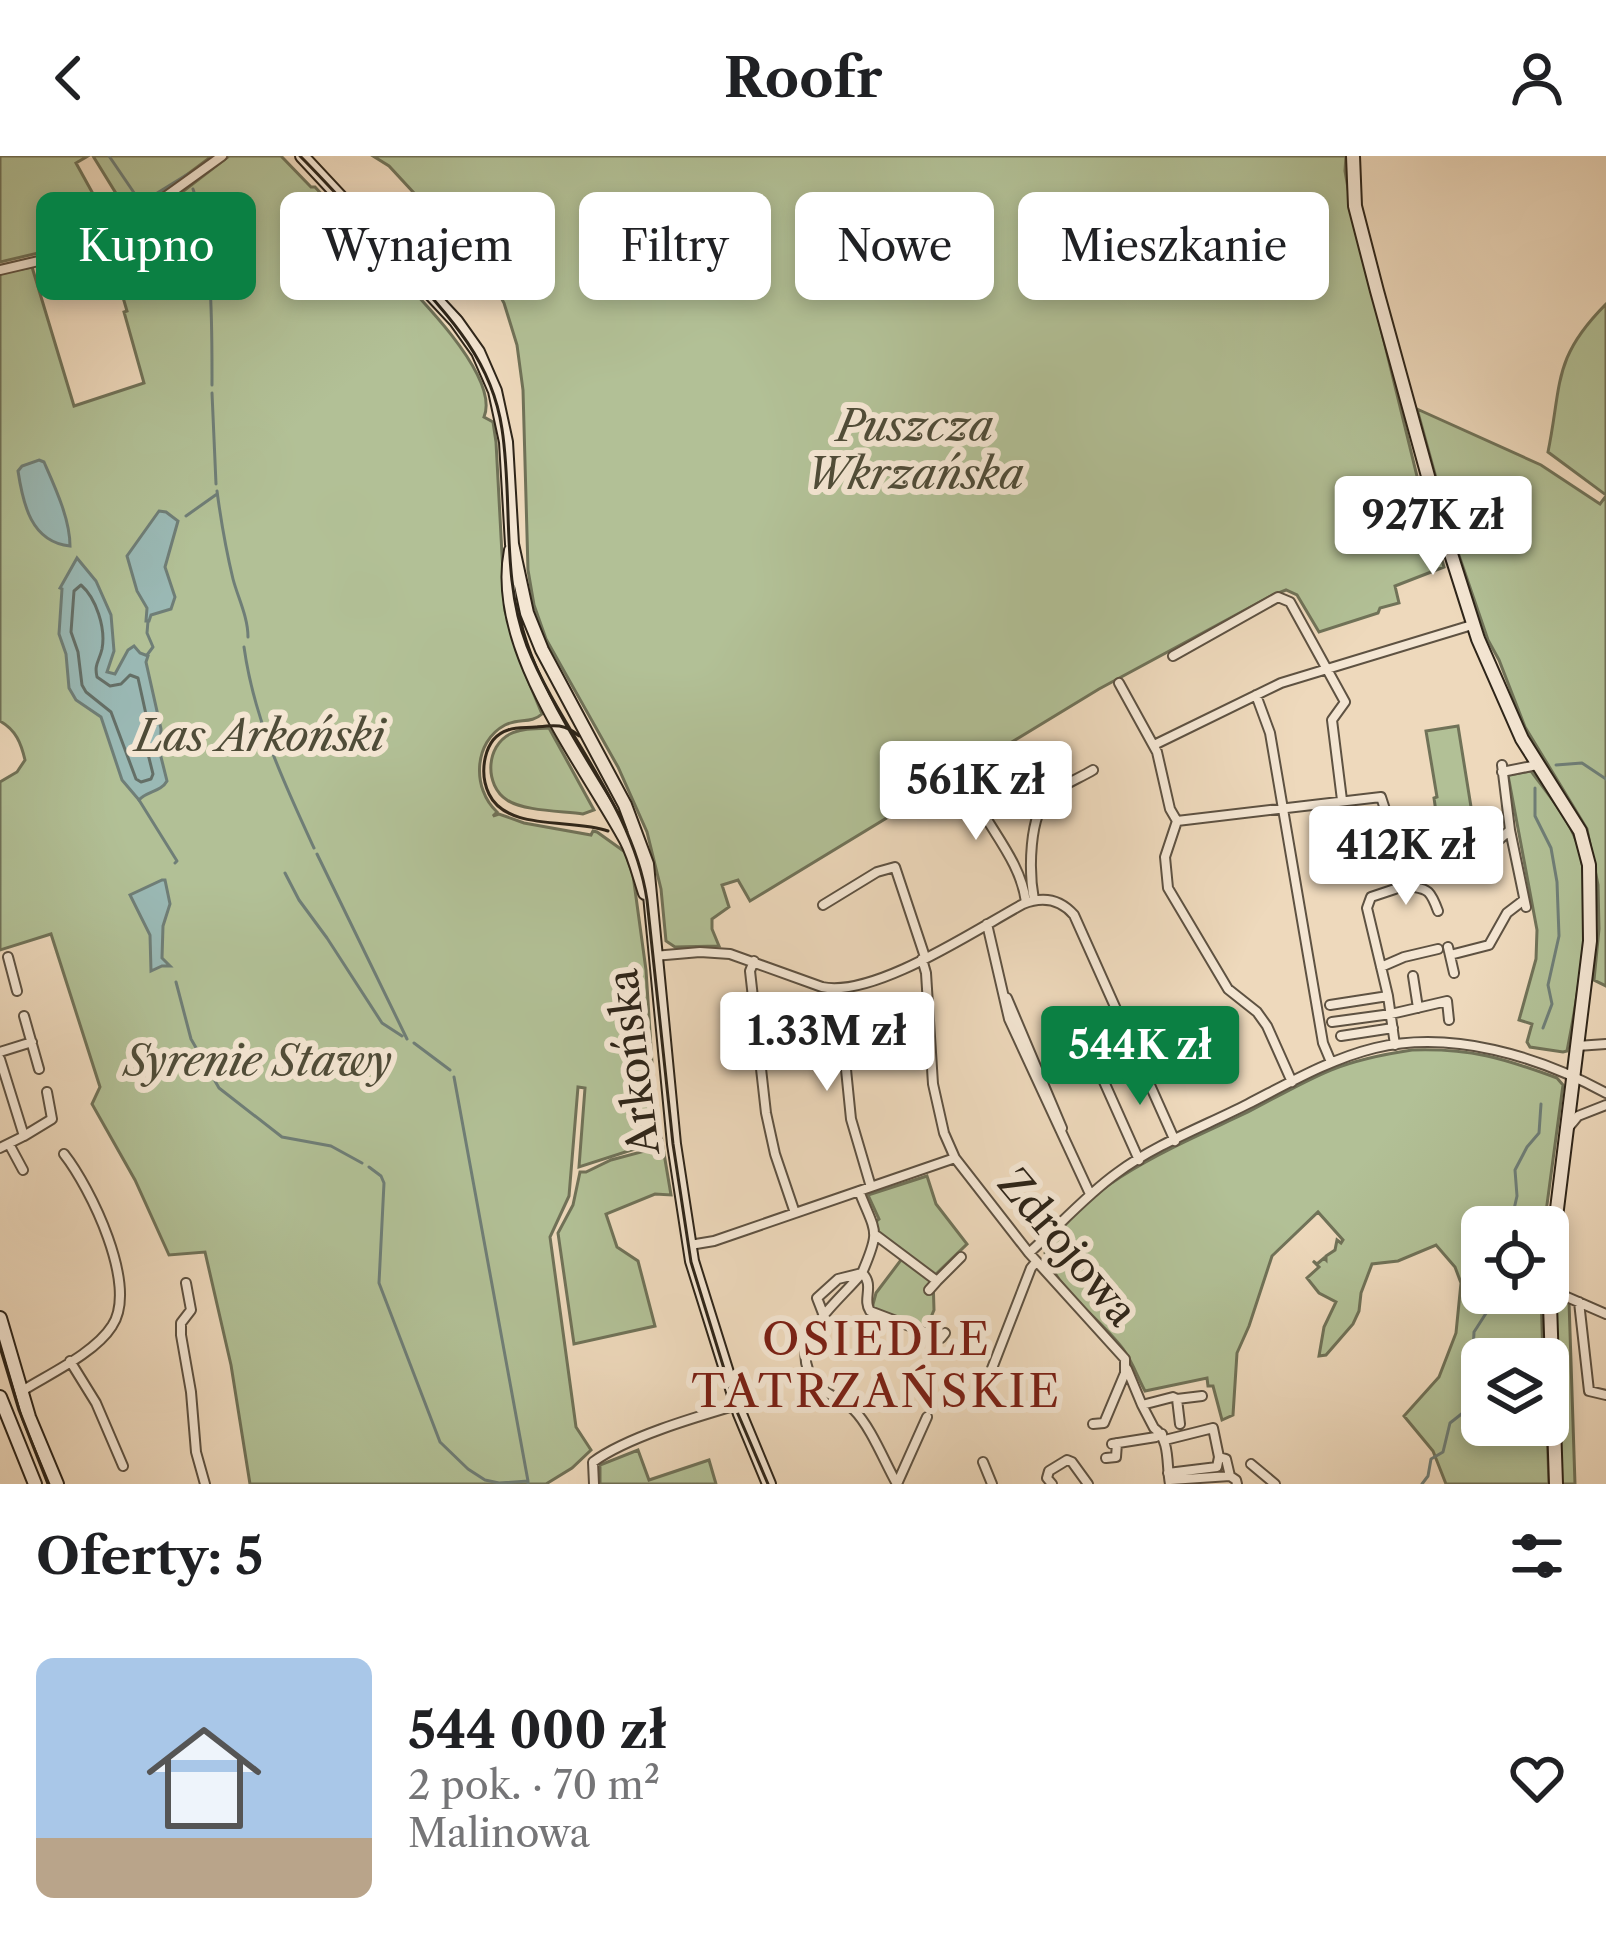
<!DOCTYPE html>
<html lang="pl">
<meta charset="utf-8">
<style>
:root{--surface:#fff;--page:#f6f6f6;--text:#202124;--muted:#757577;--line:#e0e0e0;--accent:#0b8043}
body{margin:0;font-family:"Libre Caslon Text",serif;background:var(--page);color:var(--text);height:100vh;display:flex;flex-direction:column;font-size:45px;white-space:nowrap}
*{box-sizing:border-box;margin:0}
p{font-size:39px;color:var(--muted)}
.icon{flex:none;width:66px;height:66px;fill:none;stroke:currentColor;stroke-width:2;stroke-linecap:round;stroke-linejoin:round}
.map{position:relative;height:1328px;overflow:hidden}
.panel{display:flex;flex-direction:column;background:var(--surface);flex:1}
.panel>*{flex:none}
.banner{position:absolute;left:36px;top:36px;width:1536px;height:108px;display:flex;gap:24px}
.tools{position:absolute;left:1461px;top:1050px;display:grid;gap:24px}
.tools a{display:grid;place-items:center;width:108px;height:108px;border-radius:18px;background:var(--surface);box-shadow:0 6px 18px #0003;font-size:60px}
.price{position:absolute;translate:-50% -102px;padding:0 27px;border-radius:12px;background:#fff;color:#222;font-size:39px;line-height:78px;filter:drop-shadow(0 3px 6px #0008)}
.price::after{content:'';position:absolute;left:50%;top:72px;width:36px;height:27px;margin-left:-18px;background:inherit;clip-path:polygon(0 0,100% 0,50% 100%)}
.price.current{background:var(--accent);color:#fff}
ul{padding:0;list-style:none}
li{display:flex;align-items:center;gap:36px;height:300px;padding:0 36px}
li+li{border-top:3px solid var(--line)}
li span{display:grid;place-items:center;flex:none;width:336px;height:240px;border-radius:18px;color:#555}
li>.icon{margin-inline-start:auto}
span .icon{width:144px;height:144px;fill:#fffc;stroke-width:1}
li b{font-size:51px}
h2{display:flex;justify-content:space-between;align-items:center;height:144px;padding:0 36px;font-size:51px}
.tag{padding:0 42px;border-radius:18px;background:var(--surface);box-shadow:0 6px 18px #0003;font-size:42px;line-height:108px}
.tag.current{background:var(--accent);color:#fff}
header{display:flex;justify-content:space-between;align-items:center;height:156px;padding:0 36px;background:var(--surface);font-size:54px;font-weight:700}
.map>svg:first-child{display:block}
</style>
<header><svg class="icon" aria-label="back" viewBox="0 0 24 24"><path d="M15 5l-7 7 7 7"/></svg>Roofr<svg class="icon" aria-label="person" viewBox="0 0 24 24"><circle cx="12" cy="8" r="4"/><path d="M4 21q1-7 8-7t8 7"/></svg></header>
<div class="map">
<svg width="1606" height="1328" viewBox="0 0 1606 1328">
<rect width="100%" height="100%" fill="#eed9bc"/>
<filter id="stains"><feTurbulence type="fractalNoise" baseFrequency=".00167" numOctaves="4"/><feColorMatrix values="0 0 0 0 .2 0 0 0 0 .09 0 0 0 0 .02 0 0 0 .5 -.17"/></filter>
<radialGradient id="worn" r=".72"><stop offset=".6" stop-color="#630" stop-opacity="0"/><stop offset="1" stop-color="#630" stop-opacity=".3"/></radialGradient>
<!-- green -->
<path fill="#b2c096" stroke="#707258" stroke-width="3" d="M0 0H88L76 7 108 65 125 52 93 0H212L102 82 0 106Z
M229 0H281L311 31H315C331 48 343 64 359 80 391 113 503 215 484 261L493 266 496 286 505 455 521 507 542 558C531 568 519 562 505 569 473 586 472 633 497 656L493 660 499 658 524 667 591 679 593 675 597 676 625 696 633 719 646 814 654 938 671 1039 655 1038 606 1058 617 1091 638 1105 655 1170 574 1188 558 1077 573 1049 580 1016H586L611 1004 645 995 644 990 579 1011 585 932 578 931 569 1040 550 1081 576 1271 591 1294 572 1312 546 1328H250L231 1209 205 1096 169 1099 135 1024 92 948 100 931 51 778 0 794V626L17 616 25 604C21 587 16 574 0 565V117L32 111 74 250 144 227 124 156 127 155 122 138H119L108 93Z
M373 0H1346L1345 15 1351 50 1425 353 1413 355 1407 361 1374 365 1371 368 1430 362 1444 411 1395 430 1399 447 1380 452 1378 457 1319 476 1297 439 1286 434 1273 439 1099 533 750 745 738 724 722 729 729 751 712 763V773L719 790 675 791 666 785 661 733 647 676 618 611 546 483 534 449 528 414 523 234 517 189 504 147 487 116 389 10Z
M1606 148V339L1548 296C1562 228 1552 202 1606 148Z
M1417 253 1541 309 1600 348 1606 340V830L1594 824 1599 773 1598 729 1587 673 1525 571 1499 504 1488 484 1451 376Z
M1458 570 1472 657 1437 663 1434 642 1437 641 1426 575Z
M549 572 594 654 583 658C563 655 523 655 507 644 484 629 486 590 510 578 521 572 536 573 549 572Z
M1531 615C1547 637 1567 660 1577 687 1596 742 1578 839 1567 895L1563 896 1530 891 1527 886 1532 868 1519 864 1536 803 1537 774 1508 619Z
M1412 894C1470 892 1503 902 1557 922L1563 929 1544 1071H1482V1137H1541L1543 1203H1482V1269H1547L1549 1328H1446L1433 1295 1404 1260 1439 1221 1456 1177 1461 1127 1455 1111 1436 1089 1398 1105 1372 1108 1361 1137 1359 1155 1353 1168 1326 1199 1319 1200 1324 1171 1336 1146 1319 1137 1307 1122 1319 1111 1313 1105 1317 1108 1324 1102 1326 1104V1100L1335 1094 1337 1084 1341 1087 1343 1084 1318 1056 1272 1100 1249 1170 1237 1197 1233 1259 1222 1264 1213 1230H1208L1207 1222 1145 1235C1138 1222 1132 1205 1123 1193 1097 1159 1060 1138 1045 1097 1082 1026 1179 989 1248 956 1275 942 1302 926 1331 914 1356 904 1385 898 1412 894Z
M927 1020 936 1048 967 1088 933 1121 934 1154 926 1173 872 1152 876 1137 904 1100 878 1079 874 1067 879 1063 868 1039Z
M1560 1143 1569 1145 1575 1328H1561L1553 1148Z
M638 1294 649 1324 709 1304 716 1328H600V1309Z"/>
<!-- water -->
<path fill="#9ab9b5" stroke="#6f7e77" stroke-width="3" d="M39 304 44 306C55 331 70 363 70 390 31 386 23 348 18 315L22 310Z
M159 355 166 356 178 365 165 411 175 441 171 453 151 459 149 465H146L147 452 137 435 127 400Z
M77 402 96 425 111 459 114 495 107 516 115 518 128 494 134 490 140 497 148 500 146 506 161 573 160 597 167 625C161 636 147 635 139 644L122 624 101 561 76 544 69 532 66 498 59 478 62 433 60 432Z
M162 724H165L170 748 163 770 162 802 170 810H162L151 815 150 779 130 739Z"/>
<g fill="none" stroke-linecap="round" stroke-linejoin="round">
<!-- shore -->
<path stroke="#646f67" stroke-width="3" d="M81 429C96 442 106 472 102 493 99 506 94 508 97 521L110 530 121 528 130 519 138 522 149 572 148 598 153 618 151 623 141 626 136 623 111 556 86 536 82 529 78 496 71 476 74 435Z"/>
<!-- stream -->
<path stroke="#6f7e77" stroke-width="3" d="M109 0 141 47 188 18
M193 33C213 90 212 169 212 229
M116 61 118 67
M76 78 77 86
M212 237 216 328
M217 335C221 365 226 394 233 423 238 442 248 461 248 481
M186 360 217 338
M244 491C254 563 284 627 314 692
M147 499 153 491 147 477 148 465
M1556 609 1582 607 1606 623
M1535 632V660L1551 692 1557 726 1559 780 1548 829 1552 848 1543 872
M139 644 177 705 175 707
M317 698 407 883
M285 717 299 744 327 782 382 867 402 880
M176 826 191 883 219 932 282 981 331 990 362 1007
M414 887 450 914
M454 921 528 1325
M369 1011 381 1020 384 1027 379 1127 440 1286 468 1313 485 1324 499 1327 528 1325V1328
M1510 1071 1517 1040 1515 1014 1527 991 1539 977 1541 948
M1422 1328 1428 1320 1431 1303 1443 1296 1450 1267 1464 1256 1465 1235 1472 1217 1474 1176 1492 1148 1493 1137"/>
<!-- street casing -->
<g stroke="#5e5242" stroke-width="12">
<path id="street" d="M0 114 94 92 222 0
M1173 500 1278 441 1290 446 1345 546 1332 564 1342 644
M1119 527 1157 596 1170 653 1177 665
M1256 539 1270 577 1323 887 1331 906
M1154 589 1281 527 1472 469
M1502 616 1537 609
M965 619C979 664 1020 699 1026 746
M1177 665 1381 641 1395 684 1401 728 1395 733 1371 741 1367 752 1388 840 1395 889
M1177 665 1165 701 1168 732 1228 833 1257 856 1267 870 1292 926
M1510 674 1526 751
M1485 712 1491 691 1510 674 1502 609
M1401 728C1426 735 1428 728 1438 755
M1034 744C1029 717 1028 659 1050 639 1061 629 1080 622 1093 614
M823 749 877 716 895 711 925 801
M987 768 1009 863 1090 1038
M1448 791 1454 817
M1450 799 1489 789 1507 757 1524 744
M654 800 700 796 730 798 822 831C874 842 975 774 1023 748 1043 740 1060 743 1074 759L1175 985
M8 801 17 835
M922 803 926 817 933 928 944 977 955 1002 1029 1097 1125 1203V1217L1104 1267 1093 1268
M754 805 750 815 766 957 775 998 795 1057
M1381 811 1404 801 1438 793
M1413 820 1418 852
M838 834 851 963 871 1031
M1007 842 1062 972
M1330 849 1388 840
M24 860 39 913
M1332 866 1391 858 1447 845 1449 864
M1341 880 1393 872
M1577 890 1606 888
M0 896 32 886
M0 903 24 980 0 992
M1101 919 1139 1004
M1569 971 1578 960 1606 949
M24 980 52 963 47 936
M9 988 23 1014
M877 1080 937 1125 961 1101
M690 1089 714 1085 955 1002
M1029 1097C1058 1071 1085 1040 1117 1017 1156 988 1205 970 1248 948 1289 927 1330 903 1375 892 1452 874 1538 900 1606 937
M862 1117C839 1146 782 1186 816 1227 826 1240 843 1243 854 1254 871 1271 885 1307 897 1328
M862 1117C875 1129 862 1143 870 1155L941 1182 945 1177
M186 1127 191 1154 181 1167V1179L191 1236 196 1296 205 1328
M929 1134 937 1125
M1549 1138H1560L1606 1158
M1579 1146 1589 1235 1606 1239
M824 1160 817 1142 838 1123 862 1117C881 1073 876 1078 859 1035
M70 1205 96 1247 123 1310
M1127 1213 1142 1249 1173 1241 1177 1243 1180 1268
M991 1215 1031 1112 1036 1106
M22 1235C49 1218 95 1197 112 1170 139 1130 90 1031 64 998
M1177 1243 1202 1240
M1142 1249 1154 1272C1171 1284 1166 1309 1170 1328
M1165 1284 1213 1272 1219 1301 1217 1311 1168 1317
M1112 1288 1156 1281 1162 1278
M1219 1301 1226 1303 1230 1320 1236 1324 1237 1328
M1106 1302 1116 1301 1117 1287
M983 1306 992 1328
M1251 1308 1275 1328
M1170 1324 1230 1320
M594 1328 593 1306C627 1281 696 1261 737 1249
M897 1328 927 1261
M1052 1328 1047 1322 1049 1315 1067 1304 1072 1306 1088 1328"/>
</g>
<!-- secondary casing -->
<g stroke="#2e2519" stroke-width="16">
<path id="secondary" d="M302 0 456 165 478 196 495 235 506 286 512 388 527 457 542 494 625 649 647 708 674 988 692 1105 740 1258 769 1328
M1353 0 1355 50 1377 135 1439 360 1478 483 1522 583 1580 675 1589 709 1590 785 1549 1118 1556 1328
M511 394C492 491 582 603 626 684 635 701 639 719 645 737
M0 1162 29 1261 57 1328
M0 1241 35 1328"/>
</g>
<!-- street -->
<use href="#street" stroke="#f4e6d3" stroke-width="8"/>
<!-- secondary -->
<use href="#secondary" stroke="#f4e6d3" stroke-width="12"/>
<!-- tram -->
<path stroke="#2e2519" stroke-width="3" d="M300 0C330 30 358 62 387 93 437 148 491 196 502 273 513 344 501 422 527 490 561 576 633 650 647 744L673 988 691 1106 738 1258 768 1328
M579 580C565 567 553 569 536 571 527 572 516 571 508 574 483 582 479 617 489 638 507 676 574 662 608 675
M0 1191 19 1254 48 1328"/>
</g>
<g text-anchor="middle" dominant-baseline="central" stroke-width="12" stroke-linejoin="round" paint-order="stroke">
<!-- park labels -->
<g font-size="42" font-style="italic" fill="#4f4c38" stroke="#f4e6d3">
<text x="915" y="270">Puszcza<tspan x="915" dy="48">Wkrzańska</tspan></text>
<text x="260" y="580">Las Arkoński</text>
<text x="258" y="905">Syrenie Stawy</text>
</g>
<!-- street labels -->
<g font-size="42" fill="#2e2519" stroke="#f4e6d3">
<text transform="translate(633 906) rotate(-97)">Arkońska</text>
<text transform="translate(1068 1091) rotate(50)">Zdrojowa</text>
</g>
<!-- neighbourhood labels -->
<g font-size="45" letter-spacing="3" fill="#7a1f14" stroke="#f4e6d3">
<text x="877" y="1183">OSIEDLE<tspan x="877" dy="52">TATRZAŃSKIE</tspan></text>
</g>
</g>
<rect width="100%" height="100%" filter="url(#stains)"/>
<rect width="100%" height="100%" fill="url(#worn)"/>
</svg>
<div class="tools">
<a><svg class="icon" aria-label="locate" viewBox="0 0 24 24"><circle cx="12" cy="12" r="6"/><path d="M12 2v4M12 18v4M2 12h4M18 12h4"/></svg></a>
<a><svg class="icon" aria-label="layers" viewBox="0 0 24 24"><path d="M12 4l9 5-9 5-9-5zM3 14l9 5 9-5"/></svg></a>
</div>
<b class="price" style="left:1433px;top:422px">927K zł</b>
<b class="price" style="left:976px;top:687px">561K zł</b>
<b class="price" style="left:1406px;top:752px">412K zł</b>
<b class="price" style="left:827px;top:938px">1.33M zł</b>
<b class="price current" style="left:1140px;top:952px">544K zł</b>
<div class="banner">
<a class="tag current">Kupno</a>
<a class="tag">Wynajem</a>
<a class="tag">Filtry</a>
<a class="tag">Nowe</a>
<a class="tag">Mieszkanie</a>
</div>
</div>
<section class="panel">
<h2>Oferty: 5<svg class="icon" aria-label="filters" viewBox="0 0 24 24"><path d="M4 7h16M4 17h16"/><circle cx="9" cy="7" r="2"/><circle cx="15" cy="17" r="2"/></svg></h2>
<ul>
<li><span style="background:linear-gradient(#a9c7e8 75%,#b9a48a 0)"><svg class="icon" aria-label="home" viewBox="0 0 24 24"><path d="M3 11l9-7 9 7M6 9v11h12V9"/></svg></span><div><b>544 000 zł</b><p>2 pok. · 70 m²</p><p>Malinowa</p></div><svg class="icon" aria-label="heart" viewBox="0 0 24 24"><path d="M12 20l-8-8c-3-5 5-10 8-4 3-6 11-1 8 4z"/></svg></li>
</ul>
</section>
